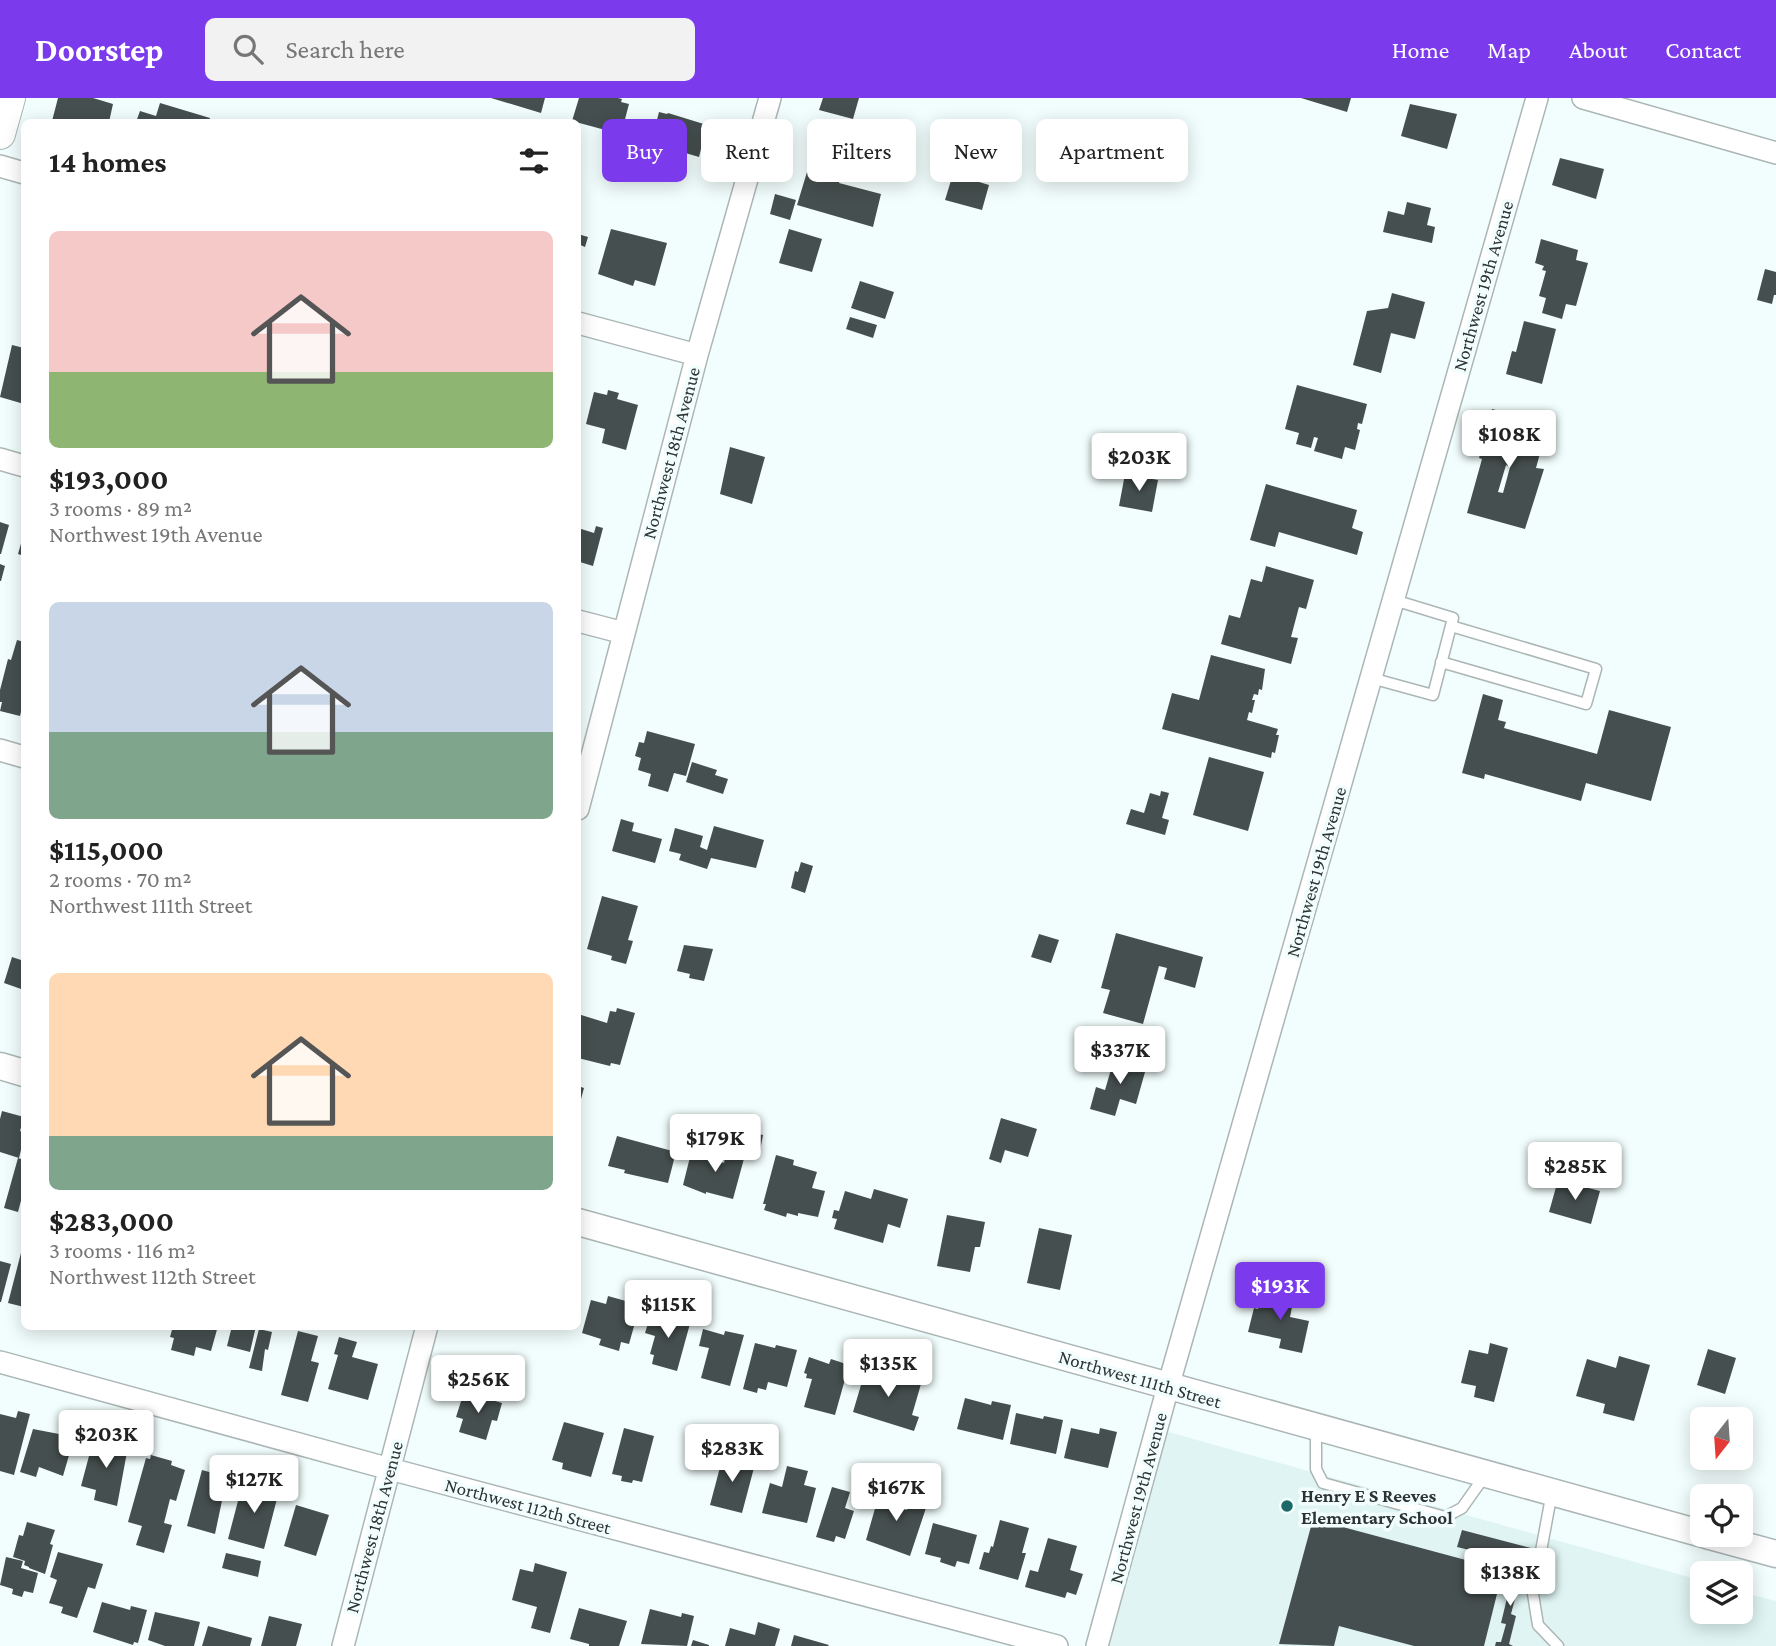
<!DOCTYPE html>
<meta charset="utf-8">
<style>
:root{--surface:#fff;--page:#f2f2f2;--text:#222;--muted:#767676;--accent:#7c3aed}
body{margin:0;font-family:"Crimson Pro",serif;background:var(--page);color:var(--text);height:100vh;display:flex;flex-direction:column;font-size:26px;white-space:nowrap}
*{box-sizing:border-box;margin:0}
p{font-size:23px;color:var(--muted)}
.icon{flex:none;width:38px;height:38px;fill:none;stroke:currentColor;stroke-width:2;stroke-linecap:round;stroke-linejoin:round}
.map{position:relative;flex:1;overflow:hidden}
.sheet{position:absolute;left:21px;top:21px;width:560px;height:1211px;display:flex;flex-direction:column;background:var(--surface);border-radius:10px;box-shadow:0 4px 18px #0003}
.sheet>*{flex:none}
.guide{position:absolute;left:602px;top:21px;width:665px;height:63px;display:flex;gap:14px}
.needle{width:46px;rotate:197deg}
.fabs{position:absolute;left:1690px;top:1309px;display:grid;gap:14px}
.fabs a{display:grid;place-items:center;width:63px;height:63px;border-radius:10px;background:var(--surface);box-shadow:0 4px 18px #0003;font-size:35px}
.price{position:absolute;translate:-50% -60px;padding:0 16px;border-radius:7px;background:#fff;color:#222;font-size:23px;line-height:46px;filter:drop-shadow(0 2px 4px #0008)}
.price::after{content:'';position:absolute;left:50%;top:42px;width:21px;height:16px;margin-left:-10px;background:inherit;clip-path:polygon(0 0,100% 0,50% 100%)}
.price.active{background:var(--accent);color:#fff}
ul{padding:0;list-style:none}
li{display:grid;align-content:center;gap:14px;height:371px;padding:0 28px}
li span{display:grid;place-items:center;height:217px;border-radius:10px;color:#555}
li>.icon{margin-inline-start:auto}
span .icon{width:126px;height:126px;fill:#fffc;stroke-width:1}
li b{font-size:30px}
h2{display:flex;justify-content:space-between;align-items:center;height:84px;padding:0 28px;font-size:30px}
.tag{padding:0 24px;border-radius:10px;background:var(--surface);box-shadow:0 4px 18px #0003;font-size:24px;line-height:63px}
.tag.active{background:var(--accent);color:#fff}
header{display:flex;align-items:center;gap:42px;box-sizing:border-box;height:98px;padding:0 35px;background:var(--accent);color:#fff}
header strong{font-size:33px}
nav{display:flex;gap:38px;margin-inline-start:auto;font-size:24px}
.search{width:490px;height:63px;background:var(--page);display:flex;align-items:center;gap:18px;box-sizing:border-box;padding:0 24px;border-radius:10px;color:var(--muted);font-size:26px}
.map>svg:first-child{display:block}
</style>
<header>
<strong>Doorstep</strong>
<div class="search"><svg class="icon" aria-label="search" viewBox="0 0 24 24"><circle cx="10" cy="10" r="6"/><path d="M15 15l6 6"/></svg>Search here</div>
<nav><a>Home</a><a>Map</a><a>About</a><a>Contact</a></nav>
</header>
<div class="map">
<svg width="1776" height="1548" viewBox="0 0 1776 1548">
<rect width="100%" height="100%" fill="#f2fefd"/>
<!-- built -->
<path fill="#dff4f3" d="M1161 1332 1703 1483V1514H1741V1494L1776 1503V1548H1106Z"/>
<!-- building -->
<path fill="#464f4f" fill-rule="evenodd" d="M58 0H93L113 6 109 24 52 23Z
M491 0H545L541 15Z
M579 0H618L622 1 621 4 629 6 619 44 606 40 609 33 572 23Z
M823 0H859L853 21 819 12Z
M1301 0H1351L1347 14Z
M160 5 210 20 209 24H136L140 13 156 18Z
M1410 6 1457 16 1447 51 1401 38Z
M659 14 667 16 668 15 707 27 699 59 651 45Z
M814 51 846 60 839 85 881 96 873 129 797 107Z
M1560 60 1604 71 1596 101 1552 87Z
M953 76 989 87 982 112 945 102Z
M775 96 796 102 790 122 770 116Z
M1407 104 1431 110 1427 127 1435 129 1432 145 1383 134 1388 113 1404 117Z
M611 131 667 145 655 188 635 182 633 188 598 176Z
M789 131 822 141 812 174 779 165Z
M578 136 588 139 585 149 578 146Z
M1541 141 1578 152 1576 162 1588 165 1576 208 1566 206 1562 221 1542 215 1546 200 1539 198 1546 173 1542 172 1544 168 1535 165Z
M1765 171 1776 174V197H1774L1772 206 1757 202Z
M860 183 894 194 885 221 851 210Z
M1392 195 1425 204 1415 241 1391 235 1381 275 1353 267 1367 213 1388 210Z
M850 219 877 227 873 240 846 231Z
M1524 223 1556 231 1542 286 1506 276 1512 253 1516 254Z
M12 247 24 250V306L0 299Z
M1297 287 1367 306 1362 326 1358 325 1357 331 1360 332 1355 352 1345 349 1342 361 1314 353 1318 340 1314 339 1311 350 1296 346 1299 335 1285 331Z
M608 292 619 295 617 301 638 307 626 352 602 345 605 331 586 326 594 294 607 297Z
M1492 311 1548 326 1536 370 1544 371 1525 431 1467 415 1482 361 1479 360ZM1506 367 1510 369 1503 395 1498 394Z
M1137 345 1167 353 1163 369 1132 360Z
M730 349 765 359 752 406 720 396Z
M1125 376 1158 382 1152 414 1119 408Z
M1266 386 1357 412 1352 430 1363 434 1357 457 1279 434 1275 449 1250 442Z
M0 424 9 427 1 456H0Z
M596 428 603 430 593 468 580 464 578 471V430L594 435Z
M24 435V458L18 456Z
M0 466 5 468 1 483H0Z
M1266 468 1314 482 1306 511 1299 509 1291 539 1298 540 1291 566 1221 546 1229 517 1240 520 1251 481 1262 484Z
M17 542 24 544V610H22L20 618 0 613 2 604H0V592L8 561 11 562Z
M1211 557 1265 571 1262 592 1259 591 1258 597 1254 596 1252 602H1255L1252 615 1249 614 1247 622 1278 631 1276 637H1279L1275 655 1272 654 1271 660 1162 631 1172 595 1199 602Z
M1483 596 1503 602 1498 622 1506 624 1504 630 1597 656 1609 612 1671 629 1651 703 1586 685 1581 703 1485 676 1484 681 1462 675Z
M647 633 695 646 686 678 674 675 668 694 648 688 651 676 638 672 641 660 635 658 639 644 644 645Z
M1209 659 1264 674 1248 733 1193 717Z
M692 664 717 672 715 677 728 681 723 696 686 684Z
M1161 693 1169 695 1162 720 1169 722 1165 737 1126 726 1131 711 1144 715 1150 695 1160 698Z
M621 721 634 725 632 733 662 741 655 765 612 753Z
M714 728 764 742 756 770 711 760 707 771 679 762 681 756 669 753 675 730 703 738 700 749 707 752Z
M801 764 813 768 805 795 791 790 795 773 798 774Z
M602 798 638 808 628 842 633 843 626 866 611 862 612 858 587 851Z
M1116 835 1203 859 1195 890 1164 881 1167 870 1159 868 1143 926 1103 915 1110 892 1101 890Z
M1039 836 1059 842 1051 865 1031 859Z
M684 847 713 851 704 883 689 880 690 876 677 873Z
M12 859 24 863V892L4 885Z
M617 910 635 915 620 967 611 965 610 968 578 960V916L607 925 610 913 616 914Z
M1115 958 1147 967 1136 1006 1120 1001 1115 1018 1090 1011 1096 989 1105 992Z
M578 988 584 990 578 1012Z
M2 1013 24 1019 20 1033 24 1035V1040L19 1060 0 1054V1021Z
M1001 1020 1037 1031 1028 1059 1005 1052 1001 1065 989 1061Z
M749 1034 763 1037 759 1058 744 1054Z
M617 1038 676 1054 668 1085 624 1075 625 1072 608 1068Z
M727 1053 745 1057 733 1101 706 1094V1096L683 1087 691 1055 724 1065Z
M776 1057 794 1062 793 1067 817 1074 812 1090 825 1093 818 1119 798 1115V1118L787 1115 786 1119 764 1112 766 1106H763Z
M18 1060 24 1062V1091L18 1114 4 1110Z
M1558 1082 1600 1093 1591 1126 1549 1114Z
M874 1091 908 1101 900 1130 888 1126 883 1145 834 1131 837 1121 832 1120 834 1112 839 1113 845 1093 871 1101Z
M947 1117 985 1124 980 1149H975L970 1174 937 1168Z
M1039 1130 1072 1137 1060 1192 1027 1185Z
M21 1155 24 1156V1209L8 1205Z
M0 1163 11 1166 1 1204H0Z
M1268 1193 1294 1199 1290 1219 1309 1223 1302 1255 1279 1250 1281 1241 1248 1234 1254 1210 1258 1211 1259 1207 1265 1208Z
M608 1198 640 1207 629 1246 621 1244 619 1253 599 1247 601 1241 582 1235 591 1202 606 1206Z
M651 1216 672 1222 673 1217 691 1222 677 1273 652 1266 654 1257 650 1256 655 1238 645 1235Z
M173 1228H218L211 1253 196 1249 194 1258 171 1252 174 1240 170 1239Z
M232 1228H256L250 1254 227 1248Z
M259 1231 272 1234 268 1252 265 1251 262 1273 249 1270Z
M703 1231 724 1237 725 1233 744 1237 730 1288 701 1280 709 1250 699 1248Z
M298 1233 318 1238 311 1263 319 1265 308 1304 281 1297Z
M339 1239 357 1244 352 1259 378 1266 368 1302 328 1291 338 1257 334 1256Z
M755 1245 775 1250 776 1247 797 1252 787 1289 768 1284 766 1292 758 1290 757 1295 743 1291Z
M1490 1245 1508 1250 1494 1304 1474 1299 1476 1288 1461 1285 1469 1252 1488 1256Z
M1708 1251 1736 1260 1725 1296 1697 1287Z
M1619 1258 1650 1267 1634 1323 1603 1315 1605 1306 1576 1298 1587 1261 1616 1270Z
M809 1259 829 1266 831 1261 849 1267 835 1317 804 1309 812 1281 806 1280 807 1276 804 1275Z
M866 1270 900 1280 901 1275 910 1278 908 1283 921 1286 912 1317 919 1319 914 1333 853 1314Z
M464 1294 502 1305 497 1323 492 1322 486 1342 459 1334 463 1321 456 1319Z
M965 1300 991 1307 992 1303 1011 1307 1003 1342 957 1331Z
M18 1313 30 1316 14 1377 0 1373V1316L16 1320Z
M1016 1315 1043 1321 1044 1318 1063 1322 1056 1356 1010 1346Z
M564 1324 604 1335 591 1379 562 1371 563 1365 552 1362Z
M61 1328 76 1333 63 1378 39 1369 36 1379 20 1374 33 1331 59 1336Z
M624 1330 654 1338 642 1384 633 1382 632 1385 621 1383 622 1378 612 1376Z
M1071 1330 1099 1336 1100 1330 1117 1334 1108 1370 1064 1360Z
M111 1337 127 1342 124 1353 127 1354 117 1408 94 1402 96 1392 81 1388 93 1343 108 1347Z
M151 1357 172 1363 171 1367 185 1372 176 1403 170 1401 164 1425 172 1427 164 1455 136 1447 142 1428 128 1424 146 1360 150 1361Z
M723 1358 755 1366 742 1415 710 1407Z
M787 1368 808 1373 804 1387 816 1390 807 1425 762 1415 770 1385 782 1389Z
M202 1372 227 1379 215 1436 187 1428Z
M243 1384 279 1393 264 1451 228 1441Z
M832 1389 850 1394 845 1410 854 1413 845 1441 836 1438 834 1444 816 1439Z
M880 1393 905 1400 902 1411 907 1412 910 1402 927 1407 910 1458 866 1442Z
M296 1407 329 1417 316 1458 284 1448Z
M1313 1421 1503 1472 1484 1548H1414L1339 1528 1334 1548 1279 1546Z
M1000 1422 1029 1430 1022 1455H1026L1018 1482 979 1471 984 1454 989 1455 991 1448 993 1449Z
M27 1424 55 1432 50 1446 53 1447 45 1476 29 1470V1469L24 1467 25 1463 13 1459 19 1437 23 1438Z
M933 1425 977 1437 969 1466 957 1463 955 1469 940 1464 941 1460 925 1456Z
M1462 1432 1531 1450 1527 1466 1457 1449Z
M1048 1440 1077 1448 1070 1472 1083 1476 1076 1497 1067 1494 1065 1500 1025 1489 1030 1472 1038 1474Z
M58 1454 103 1466 95 1491 88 1489 77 1520 61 1515 63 1509 49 1505 57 1482 50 1479Z
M226 1455 261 1463 258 1479 222 1470Z
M6 1459 23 1463 21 1470 38 1475 33 1495 24 1493 22 1499 12 1496 13 1491 0 1487Z
M535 1465 567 1474 550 1535 531 1530 537 1509 512 1502 520 1471 533 1474Z
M1515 1467 1523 1470 1511 1516 1516 1518 1509 1546 1513 1548H1495L1496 1544H1501L1506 1526 1501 1525Z
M102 1504 130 1512 131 1508 147 1512 138 1545 134 1544 133 1547 93 1534Z
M579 1510 627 1523 619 1548H589V1546L570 1541Z
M650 1511 681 1519 682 1515 694 1518 687 1548 641 1546Z
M155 1514 200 1524 194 1548H165L148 1542Z
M269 1518 302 1526 296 1548H261Z
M758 1524 780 1531 775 1548H725L730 1530 755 1537Z
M208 1528 252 1540 250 1548H202Z
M794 1537 829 1547 828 1548H791Z
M693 1542 709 1547V1548H691Z"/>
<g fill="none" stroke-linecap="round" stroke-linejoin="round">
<!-- service casing -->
<g stroke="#abb6b5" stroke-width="13">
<path id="service" d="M1441 564 1586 606 1596 571 1451 528
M1371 580 1433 597 1453 520 1394 502
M1316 1329V1371L1323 1385 1445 1419 1462 1410 1486 1376
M1552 1394 1533 1496 1538 1527 1558 1548"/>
</g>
<!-- minor casing -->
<g stroke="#abb6b5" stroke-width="24">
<path id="minor" d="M1583 0 1776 55
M0 68 24 75
M578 225 697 257
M0 361 24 368
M578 523 624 535
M0 652 24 659
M578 711 697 257 770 0
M0 1264 390 1371 1057 1548
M343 1548 427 1228
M1097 1548 1168 1289 1537 0"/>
</g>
<!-- tertiary casing -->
<g stroke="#abb6b5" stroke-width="29">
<path id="tertiary" d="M0 968 24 975
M578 1124 1703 1436
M1706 1437 1776 1456"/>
</g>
<!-- secondary casing -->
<g stroke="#abb6b5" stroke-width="32">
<path id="secondary" d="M0 36 10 0"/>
</g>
<!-- service -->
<use href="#service" stroke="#fff" stroke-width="10"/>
<!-- minor -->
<use href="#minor" stroke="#fff" stroke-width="21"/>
<!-- tertiary -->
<use href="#tertiary" stroke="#fff" stroke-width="26"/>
<!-- secondary -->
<use href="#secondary" stroke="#fff" stroke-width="30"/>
</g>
<!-- markers -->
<circle fill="#1b6868" stroke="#f2fefd" stroke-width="2.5" cx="1287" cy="1408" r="7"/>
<g text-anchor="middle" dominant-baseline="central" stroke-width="7" stroke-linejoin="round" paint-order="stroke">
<!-- street labels -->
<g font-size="19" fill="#2d3232" stroke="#f2fefd">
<text transform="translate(1483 188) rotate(-74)">Northwest 19th Avenue</text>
<text transform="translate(671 355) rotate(-75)">Northwest 18th Avenue</text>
<text transform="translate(1316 774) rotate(-74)">Northwest 19th Avenue</text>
<text transform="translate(1140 1281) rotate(16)">Northwest 111th Street</text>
<text transform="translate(1138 1400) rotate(-75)">Northwest 19th Avenue</text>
<text transform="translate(528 1408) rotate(15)">Northwest 112th Street</text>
<text transform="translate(374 1429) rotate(-75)">Northwest 18th Avenue</text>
</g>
<!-- poi labels -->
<g font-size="19" font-weight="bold" fill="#2d3232" stroke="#f2fefd" text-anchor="start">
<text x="1301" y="1397">Henry E S Reeves<tspan x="1301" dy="22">Elementary School</tspan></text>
</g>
</g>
</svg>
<div class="fabs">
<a><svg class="needle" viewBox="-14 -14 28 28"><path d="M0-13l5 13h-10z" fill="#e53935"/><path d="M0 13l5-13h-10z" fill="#767676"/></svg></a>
<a><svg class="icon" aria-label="locate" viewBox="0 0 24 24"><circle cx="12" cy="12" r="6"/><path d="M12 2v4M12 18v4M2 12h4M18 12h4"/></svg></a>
<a><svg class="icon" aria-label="layers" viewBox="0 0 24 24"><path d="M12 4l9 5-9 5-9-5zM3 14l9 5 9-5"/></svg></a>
</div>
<b class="price" style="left:1509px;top:372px">$108K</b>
<b class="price" style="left:1139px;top:395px">$203K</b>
<b class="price" style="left:1120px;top:988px">$337K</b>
<b class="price" style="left:715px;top:1076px">$179K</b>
<b class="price" style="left:1575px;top:1104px">$285K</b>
<b class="price active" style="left:1280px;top:1224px">$193K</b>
<b class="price" style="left:668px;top:1242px">$115K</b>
<b class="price" style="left:888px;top:1301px">$135K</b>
<b class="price" style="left:478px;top:1317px">$256K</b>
<b class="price" style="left:106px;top:1372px">$203K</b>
<b class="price" style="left:732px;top:1386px">$283K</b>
<b class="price" style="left:254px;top:1417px">$127K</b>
<b class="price" style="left:896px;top:1425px">$167K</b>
<b class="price" style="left:1510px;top:1510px">$138K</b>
<div class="guide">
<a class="tag active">Buy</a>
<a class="tag">Rent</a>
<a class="tag">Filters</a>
<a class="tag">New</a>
<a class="tag">Apartment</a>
</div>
<section class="sheet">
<h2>14 homes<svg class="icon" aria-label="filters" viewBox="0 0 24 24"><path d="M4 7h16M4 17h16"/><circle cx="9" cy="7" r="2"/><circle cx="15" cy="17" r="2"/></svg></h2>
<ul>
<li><span style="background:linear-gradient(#f6c9c9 65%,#8fb573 0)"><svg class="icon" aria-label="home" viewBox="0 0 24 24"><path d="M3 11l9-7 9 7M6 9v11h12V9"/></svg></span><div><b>$193,000</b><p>3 rooms · 89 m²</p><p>Northwest 19th Avenue</p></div></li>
<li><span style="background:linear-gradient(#c9d6e8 60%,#7fa58c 0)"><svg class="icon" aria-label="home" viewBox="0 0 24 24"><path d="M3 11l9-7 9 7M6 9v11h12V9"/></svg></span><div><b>$115,000</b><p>2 rooms · 70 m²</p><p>Northwest 111th Street</p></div></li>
<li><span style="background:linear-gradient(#ffd9b3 75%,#7fa58c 0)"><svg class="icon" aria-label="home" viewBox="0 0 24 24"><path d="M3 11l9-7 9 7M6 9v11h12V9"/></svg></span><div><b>$283,000</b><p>3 rooms · 116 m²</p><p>Northwest 112th Street</p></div></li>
</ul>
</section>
</div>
